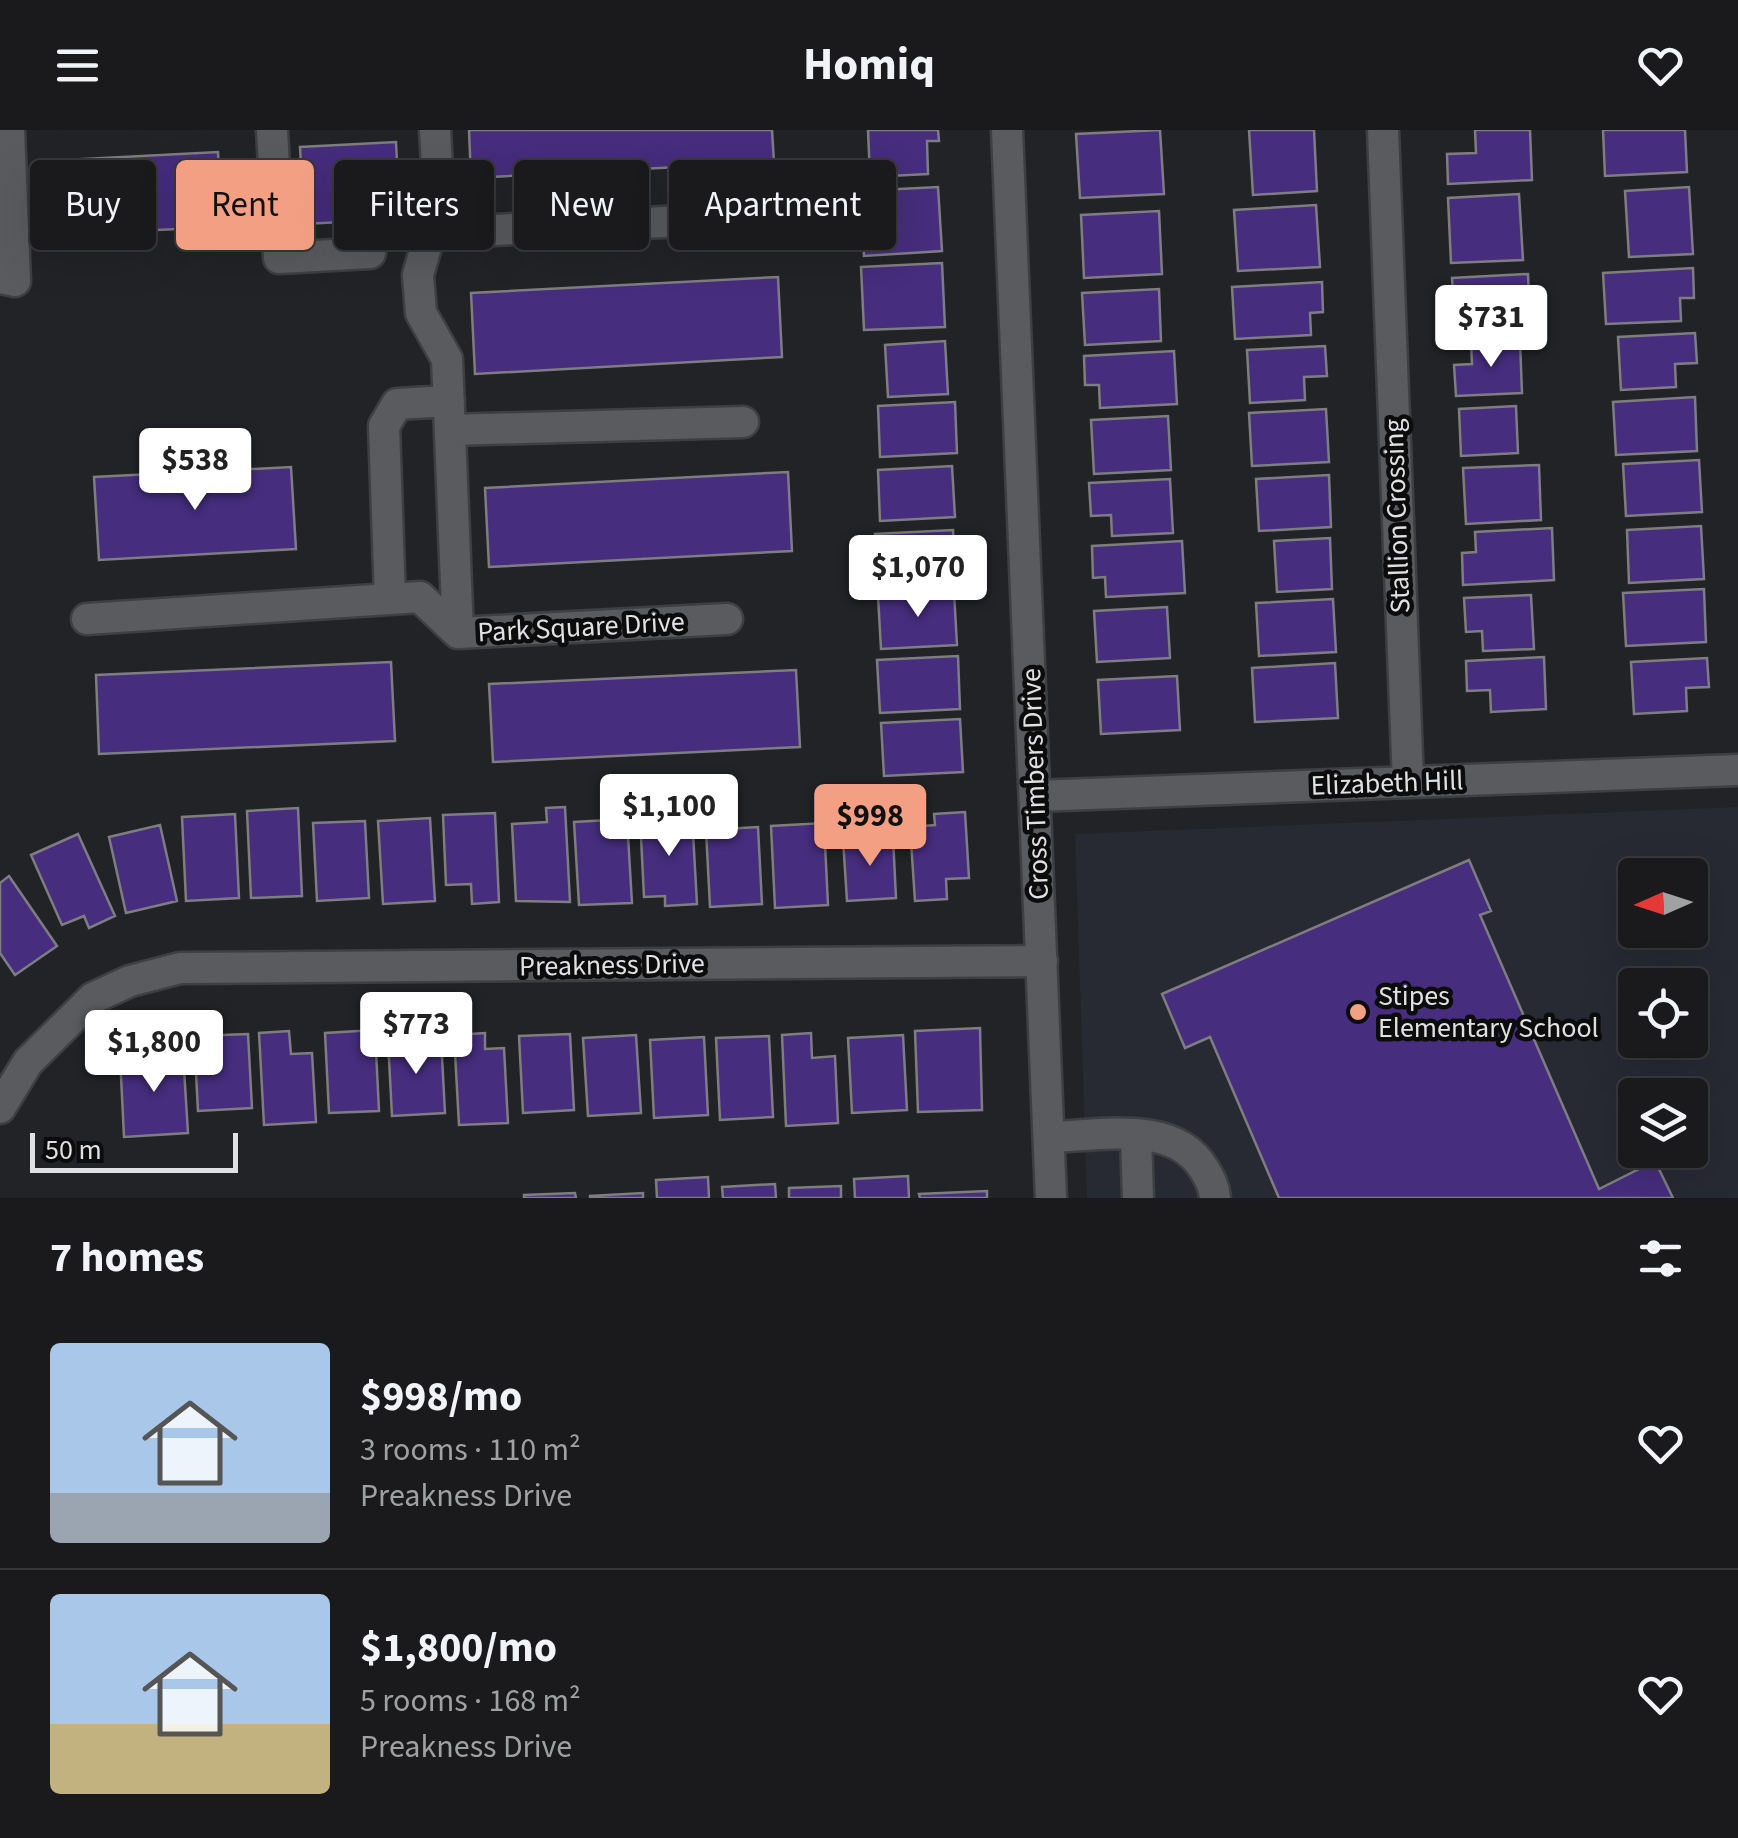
<!DOCTYPE html>
<meta charset="utf-8">
<style>
:root{--surface:#1a1a1c;--page:#272729;--text:#f1f3f6;--muted:#9fa1a3;--line:#38383b;--accent:#f39f84}
body{margin:0;font-family:"Source Sans 3",sans-serif;background:var(--page);color:var(--text);height:100vh;display:flex;flex-direction:column;font-size:38px;white-space:nowrap}
*{box-sizing:border-box;margin:0}
p{font-size:32px;color:var(--muted)}
.icon{flex:none;width:55px;height:55px;fill:none;stroke:currentColor;stroke-width:2;stroke-linecap:round;stroke-linejoin:round}
.map{position:relative;height:1068px;overflow:hidden}
.sheet{display:flex;flex-direction:column;background:var(--surface);flex:1}
.sheet>*{flex:none}
.hud{position:absolute;left:30px;top:30px;width:1000px;height:90px;display:flex;gap:20px}
.needle{width:65px;rotate:267deg}
.tools{position:absolute;left:1618px;top:728px;display:grid;gap:20px}
.tools a{display:grid;place-items:center;width:90px;height:90px;border-radius:10px;background:var(--surface);box-shadow:0 10px 40px #0002,0 0 0 2px var(--line);font-size:50px}
.scale{position:absolute;left:30px;bottom:25px;width:208px;box-sizing:border-box;padding-left:10px;border:5px solid #e0e1e3;border-top:0;font-size:28px;line-height:35px;white-space:nowrap;color:#e0e1e3;-webkit-text-stroke:8px #0c0c0d;paint-order:stroke}
.price{position:absolute;translate:-50% -85px;padding:0 22px;border-radius:10px;background:#fff;color:#222;font-size:32px;line-height:65px;filter:drop-shadow(0 2px 5px #0008)}
.price::after{content:'';position:absolute;left:50%;top:60px;width:30px;height:22px;margin-left:-15px;background:inherit;clip-path:polygon(0 0,100% 0,50% 100%)}
.price.selected{background:var(--accent);color:#111}
ul{padding:0;list-style:none}
li{display:flex;align-items:center;gap:30px;height:250px;padding:0 50px}
li+li{border-top:2px solid var(--line)}
li span{display:grid;place-items:center;flex:none;width:280px;height:200px;border-radius:10px;color:#555}
li>.icon{margin-inline-start:auto}
span .icon{width:120px;height:120px;fill:#fffc;stroke-width:1}
li b{font-size:42px}
h2{display:flex;justify-content:space-between;align-items:center;height:120px;padding:0 50px;font-size:42px}
.tag{padding:0 35px;border-radius:10px;background:var(--surface);box-shadow:0 10px 40px #0002,0 0 0 2px var(--line);font-size:35px;line-height:90px}
.tag.selected{background:var(--accent);color:#111}
header{display:flex;justify-content:space-between;align-items:center;height:130px;padding:0 50px;background:var(--surface);font-size:45px;font-weight:700}
.map>svg:first-child{display:block}
</style>
<header><svg class="icon" aria-label="menu" viewBox="0 0 24 24"><path d="M4 6h16M4 12h16M4 18h16"/></svg>Homiq<svg class="icon" aria-label="heart" viewBox="0 0 24 24"><path d="M12 20l-8-8c-3-5 5-10 8-4 3-6 11-1 8 4z"/></svg></header>
<div class="map">
<svg width="1738" height="1068" viewBox="0 0 1738 1068">
<rect width="100%" height="100%" fill="#222326"/>
<!-- built -->
<path fill="#272a33" fill-rule="evenodd" d="M1738 677V1068H1087L1075 704ZM1635 745H1690V800H1635ZM1635 855H1690V910H1635ZM1635 965H1690V1020H1635Z"/>
<!-- building -->
<path fill="#462d7d" stroke="#7e7d81" stroke-width="2.5" d="M469 0H772L774 32 471 48Z
M868 0H938L939 11H927L928 44 870 47Z
M1160 0 1164 64 1080 68 1076 4Z
M1249 0H1314L1317 61 1253 65Z
M1475 0H1530L1532 50 1448 54 1447 24 1476 23Z
M1603 0H1685L1687 42 1605 46Z
M396 12 400 89 304 94 300 17Z
M218 22 222 97 68 104 65 30Z
M938 57 942 121 864 126 860 61Z
M1689 57 1693 124 1629 127 1625 61Z
M1519 64 1523 130 1451 133 1448 68Z
M1316 75 1320 137 1238 141 1234 80Z
M1159 81 1162 144 1084 148 1081 85Z
M942 133 945 197 864 200 861 137Z
M1693 138 1694 168H1680L1681 191 1606 194 1603 143Z
M1528 144 1530 195 1455 199 1452 148Z
M778 147 782 227 475 244 471 163Z
M1322 152 1323 182 1310 183 1311 205 1235 209 1232 157Z
M1159 159 1161 211 1085 215 1082 163Z
M1695 203 1697 233 1675 234 1676 257 1621 260 1618 207Z
M945 211 948 264 888 267 885 215Z
M1520 211 1522 263 1456 266 1454 235 1472 234 1471 213Z
M1325 216 1327 246 1304 247 1305 270 1250 273 1247 220Z
M1174 221 1177 274 1100 278 1099 255H1085L1084 226Z
M1695 267 1697 321 1616 325 1613 272Z
M955 272 957 323 880 327 878 276Z
M1516 276 1518 323 1461 326 1459 279Z
M1326 279 1329 332 1252 336 1249 283Z
M1168 286 1171 340 1094 344 1091 290Z
M1699 330 1702 382 1626 386 1623 334Z
M1539 335 1541 390 1466 394 1463 338Z
M952 336 955 387 880 391 878 340Z
M291 337 296 419 99 430 94 347Z
M788 342 792 421 489 437 485 358Z
M1329 345 1331 397 1259 401 1256 349Z
M1170 349 1173 403 1112 406 1111 385 1091 386 1089 353Z
M1701 396 1704 449 1629 453 1627 400Z
M1552 398 1554 450 1463 455 1462 423 1476 422 1475 402Z
M953 400 956 451 878 455 875 404Z
M1330 408 1332 459 1277 462 1274 411Z
M1182 411 1185 463 1106 467 1105 447 1093 448 1092 416Z
M1704 459 1706 512 1626 516 1623 463Z
M954 462 957 515 881 519 878 466Z
M1531 465 1534 519 1483 521 1482 501 1466 502 1464 468Z
M1333 469 1336 522 1259 526 1256 473Z
M1167 477 1170 528 1097 532 1094 481Z
M958 526 960 579 880 583 877 530Z
M1544 527 1546 579 1491 582 1490 560 1467 561 1466 531Z
M1707 528 1709 557 1686 558 1687 581 1634 584 1631 532Z
M391 532 395 611 99 624 96 545Z
M1335 533 1338 588 1255 592 1252 538Z
M796 540 800 617 493 632 489 554Z
M1177 546 1180 600 1101 604 1098 550Z
M960 589 963 642 884 646 881 593Z
M565 677 570 772 516 771 512 694 547 692 546 678Z
M298 678 302 766 251 768 247 681Z
M965 682 969 748 946 749 947 769 915 771 910 697 935 695 934 684Z
M495 683 499 772 472 774 471 754 446 755 443 685Z
M235 684 239 768 186 771 182 687Z
M692 685 697 774 665 776V766L644 767 640 687Z
M430 688 435 771 383 774 378 691Z
M627 689 632 773 579 775 574 692Z
M365 691 369 768 317 771 313 693Z
M824 693 828 775 775 778 771 696Z
M160 695 177 771 126 783 109 707Z
M758 697 762 774 710 777 706 700Z
M78 704 115 786 89 798 84 786 62 795 31 725Z
M893 707 896 768 847 771 843 709Z
M1469 730 1491 781 1480 785 1599 1059 1655 1031 1673 1068H1279L1210 907 1185 918 1162 864Z
M9 746 57 816 15 845 0 823V753Z
M980 898 982 980 918 982 915 901Z
M375 900 379 981 329 983 325 903Z
M289 901 291 924 312 923 316 992 264 995 259 903Z
M485 903V919L504 918 508 993 459 995 454 905Z
M811 903 812 928 835 926 838 993 786 996 782 905Z
M248 904 252 978 198 981 194 906Z
M570 904 574 980 523 983 519 906Z
M636 905 641 983 588 986 583 908Z
M903 905 907 980 852 983 848 908Z
M769 906 773 987 720 990 716 908Z
M704 907 708 985 654 988 650 910Z
M441 908 445 983 392 986 388 910Z
M183 923 188 1003 124 1007 120 926Z
M908 1046 909 1068H855L854 1049Z
M708 1047 709 1068H657L656 1050Z
M775 1054 776 1068H723L722 1057Z
M841 1056V1068H789V1058Z
M987 1061V1068H920L919 1064Z
M575 1063 576 1068H524V1065Z
M643 1063V1068H590V1066Z"/>
<g fill="none" stroke-linecap="round" stroke-linejoin="round">
<!-- minor casing -->
<g stroke="#3e3f42" stroke-width="35">
<path id="minor" d="M272 0 279 128 370 123
M435 0 439 71 418 145 421 183 447 229 458 503
M1007 0 1051 1068
M1383 0 1408 652
M429 103 750 88
M0 148 15 151 9 0
M450 300 743 292
M390 469 384 296 397 274 449 271
M87 489 420 467 458 503
M458 503 727 489
M1035 666 1738 640
M0 978 28 932 93 868 130 851 180 838 1042 831
M1136 1005 1138 1068
M1049 1007C1098 1006 1174 989 1204 1039 1210 1049 1214 1056 1215 1068"/>
</g>
<!-- minor -->
<use href="#minor" stroke="#595b5e" stroke-width="30"/>
</g>
<!-- markers -->
<circle fill="#f39f84" stroke="#0c0c0d" stroke-width="4" cx="1358" cy="882" r="10"/>
<g text-anchor="middle" dominant-baseline="central" stroke-width="9" stroke-linejoin="round" paint-order="stroke">
<!-- street labels -->
<g font-size="28" fill="#e0e1e3" stroke="#0c0c0d">
<text transform="translate(1397 386) rotate(-92)">Stallion Crossing</text>
<text transform="translate(581 497) rotate(-3)">Park Square Drive</text>
<text transform="translate(1387 653) rotate(-2)">Elizabeth Hill</text>
<text transform="translate(1035 654) rotate(-92)">Cross Timbers Drive</text>
<text transform="translate(612 835) rotate(-1)">Preakness Drive</text>
</g>
<!-- poi labels -->
<g font-size="28" fill="#e0e1e3" stroke="#0c0c0d" text-anchor="start">
<text x="1378" y="866">Stipes<tspan x="1378" dy="32">Elementary School</tspan></text>
</g>
</g>
</svg>
<div class="tools">
<a><svg class="needle" viewBox="-14 -14 28 28"><path d="M0-13l5 13h-10z" fill="#e53935"/><path d="M0 13l5-13h-10z" fill="#9fa1a3"/></svg></a>
<a><svg class="icon" aria-label="locate" viewBox="0 0 24 24"><circle cx="12" cy="12" r="6"/><path d="M12 2v4M12 18v4M2 12h4M18 12h4"/></svg></a>
<a><svg class="icon" aria-label="layers" viewBox="0 0 24 24"><path d="M12 4l9 5-9 5-9-5zM3 14l9 5 9-5"/></svg></a>
</div>
<div class="scale">50 m</div>
<b class="price" style="left:1491px;top:240px">$731</b>
<b class="price" style="left:195px;top:383px">$538</b>
<b class="price" style="left:918px;top:490px">$1,070</b>
<b class="price" style="left:669px;top:729px">$1,100</b>
<b class="price selected" style="left:870px;top:739px">$998</b>
<b class="price" style="left:416px;top:947px">$773</b>
<b class="price" style="left:154px;top:965px">$1,800</b>
<div class="hud">
<a class="tag">Buy</a>
<a class="tag selected">Rent</a>
<a class="tag">Filters</a>
<a class="tag">New</a>
<a class="tag">Apartment</a>
</div>
</div>
<section class="sheet">
<h2>7 homes<svg class="icon" aria-label="filters" viewBox="0 0 24 24"><path d="M4 7h16M4 17h16"/><circle cx="9" cy="7" r="2"/><circle cx="15" cy="17" r="2"/></svg></h2>
<ul>
<li><span style="background:linear-gradient(#a9c7e8 75%,#9aa5b1 0)"><svg class="icon" aria-label="home" viewBox="0 0 24 24"><path d="M3 11l9-7 9 7M6 9v11h12V9"/></svg></span><div><b>$998/mo</b><p>3 rooms · 110 m²</p><p>Preakness Drive</p></div><svg class="icon" aria-label="heart" viewBox="0 0 24 24"><path d="M12 20l-8-8c-3-5 5-10 8-4 3-6 11-1 8 4z"/></svg></li>
<li><span style="background:linear-gradient(#a9c7e8 65%,#c2b280 0)"><svg class="icon" aria-label="home" viewBox="0 0 24 24"><path d="M3 11l9-7 9 7M6 9v11h12V9"/></svg></span><div><b>$1,800/mo</b><p>5 rooms · 168 m²</p><p>Preakness Drive</p></div><svg class="icon" aria-label="heart" viewBox="0 0 24 24"><path d="M12 20l-8-8c-3-5 5-10 8-4 3-6 11-1 8 4z"/></svg></li>
</ul>
</section>
